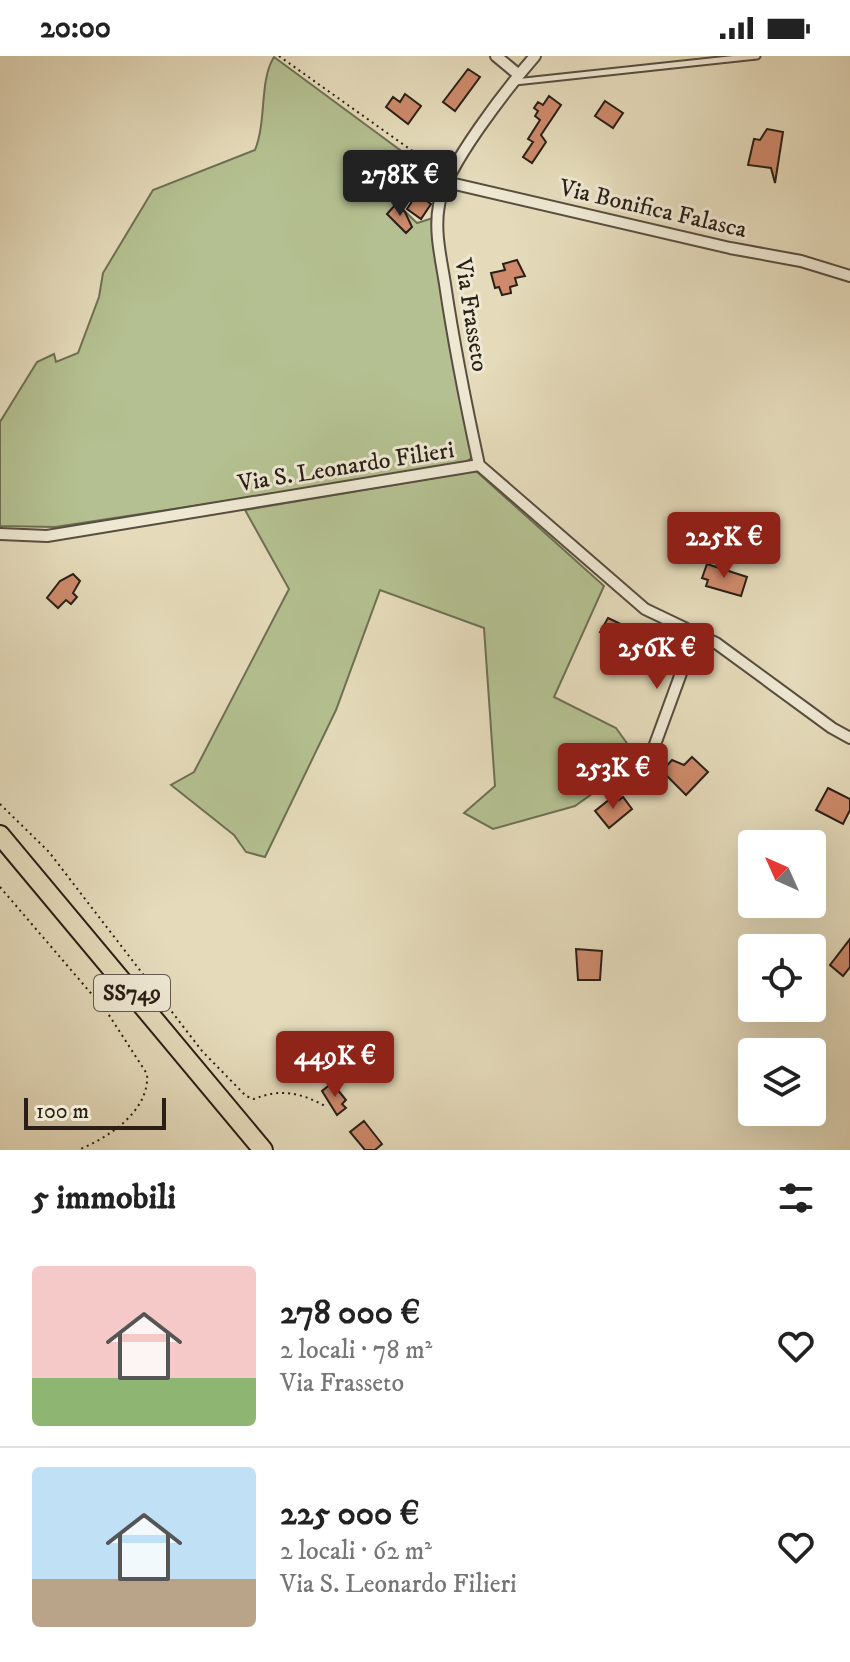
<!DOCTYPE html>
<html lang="it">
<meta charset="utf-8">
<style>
:root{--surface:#fff;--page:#f6f6f6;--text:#222;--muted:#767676;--line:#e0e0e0;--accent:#8f2418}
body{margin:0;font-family:"IM FELL DW Pica",serif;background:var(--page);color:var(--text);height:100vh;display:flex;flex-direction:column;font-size:30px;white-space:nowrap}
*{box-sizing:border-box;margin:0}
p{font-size:26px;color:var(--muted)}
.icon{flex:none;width:44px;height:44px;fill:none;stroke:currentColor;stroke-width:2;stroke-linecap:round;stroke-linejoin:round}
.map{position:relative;height:1094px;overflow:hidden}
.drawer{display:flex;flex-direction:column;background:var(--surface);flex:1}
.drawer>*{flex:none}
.needle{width:52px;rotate:315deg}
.tools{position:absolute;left:738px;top:774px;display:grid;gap:16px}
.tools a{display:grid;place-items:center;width:88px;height:88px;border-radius:8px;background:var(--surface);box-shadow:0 8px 32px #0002;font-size:40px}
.scale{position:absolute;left:24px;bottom:20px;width:142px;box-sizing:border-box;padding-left:8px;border:4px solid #291f16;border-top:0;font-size:22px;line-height:28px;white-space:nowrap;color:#291f16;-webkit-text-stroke:6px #eee8d3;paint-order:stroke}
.price{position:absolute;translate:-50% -68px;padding:0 18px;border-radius:8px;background:var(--accent);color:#fff;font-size:26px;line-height:52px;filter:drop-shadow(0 2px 4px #0008)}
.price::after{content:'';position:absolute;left:50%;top:48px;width:24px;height:18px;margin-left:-12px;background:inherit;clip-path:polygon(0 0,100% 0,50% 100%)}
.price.selected{background:#222;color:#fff}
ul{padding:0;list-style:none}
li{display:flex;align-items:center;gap:24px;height:200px;padding:0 32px}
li+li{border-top:2px solid var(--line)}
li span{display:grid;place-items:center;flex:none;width:224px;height:160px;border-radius:8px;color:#555}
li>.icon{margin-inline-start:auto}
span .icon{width:96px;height:96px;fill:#fffc;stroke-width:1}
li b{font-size:34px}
h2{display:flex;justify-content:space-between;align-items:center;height:96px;padding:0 32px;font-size:34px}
.status{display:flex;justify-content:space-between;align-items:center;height:56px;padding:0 40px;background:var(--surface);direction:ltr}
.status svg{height:22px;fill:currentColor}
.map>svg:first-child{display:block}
</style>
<div class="status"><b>20:00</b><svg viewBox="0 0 49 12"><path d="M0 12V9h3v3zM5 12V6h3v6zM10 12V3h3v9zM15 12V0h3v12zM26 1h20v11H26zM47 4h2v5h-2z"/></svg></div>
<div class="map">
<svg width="850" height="1094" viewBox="0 0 850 1094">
<rect width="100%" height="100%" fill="#e5dbbb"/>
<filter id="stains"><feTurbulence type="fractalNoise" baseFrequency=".0025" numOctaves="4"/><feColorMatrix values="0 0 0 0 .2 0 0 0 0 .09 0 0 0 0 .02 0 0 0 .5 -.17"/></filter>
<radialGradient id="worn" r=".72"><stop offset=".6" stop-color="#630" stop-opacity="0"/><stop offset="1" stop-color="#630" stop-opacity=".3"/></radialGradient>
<!-- green -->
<path fill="#b4c091" stroke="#6e7054" stroke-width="2" d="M274 1 419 108 394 145 417 167 433 162 472 401 464 409 55 471 0 470V366L37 306 54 298 56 306 78 297 99 241 103 217 153 134 255 94C267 64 259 25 274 1Z
M476 415 604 530 554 641 616 672 639 704 575 750 493 773 464 757 495 730 484 572 380 534 336 654 265 801 246 796 234 779 171 729 194 716 289 533 245 454Z"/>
<!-- building -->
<path fill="#ce8a6b" stroke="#291f16" stroke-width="2" d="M468 13 480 21 455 55 443 46Z
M405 38 421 50 408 68 386 51 393 41 400 46Z
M549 40 561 49 541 79 546 86 532 107 523 101 533 86 528 83 540 64 535 60 538 55 534 52 538 46 543 49Z
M605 45 623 57 613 72 595 60Z
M767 73 783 76 775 127 771 112 748 109 754 83 760 84Z
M419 135 429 142 427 145 431 148 421 163 407 153Z
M395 149 405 156 412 171 406 177 387 158Z
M517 204 525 220 515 222 517 229 510 231 511 237 502 239 499 231 495 232 491 217 505 214 503 208Z
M707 508 747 521 741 540 706 530 708 524 702 522Z
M73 518 80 525 73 537 77 541 71 548 66 544 58 552 47 542 60 525Z
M608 562 629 572 622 588 600 576Z
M692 701 708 716 686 739 662 715 672 704 684 709Z
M828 732 850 743V754L843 768 816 754Z
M615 739 619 744 623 741 632 753 609 772 595 755Z
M850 883V911L843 920 830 909Z
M576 893 602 895 600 924H578Z
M332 1027 346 1044 342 1048 346 1052 337 1059 322 1035Z
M364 1065 382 1088 375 1094H365L350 1076Z"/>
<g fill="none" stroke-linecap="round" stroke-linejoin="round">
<!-- lane casing -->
<g stroke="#584e3f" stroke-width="9">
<path id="lane" d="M515 26 757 0"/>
</g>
<!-- street casing -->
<g stroke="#584e3f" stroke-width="14">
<path id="street" d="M496 0 519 19
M446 126 730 192 801 205 850 220
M479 409C466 349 454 289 445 228 441 202 434 175 439 149 445 111 509 30 535 0
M0 478 47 480 479 409 645 553 716 587 832 672 850 682
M650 702 695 579"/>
</g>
<!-- highway casing -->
<g stroke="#291f16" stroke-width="22">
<path id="highway" d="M0 779 263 1094"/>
</g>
<!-- path -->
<path stroke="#291f16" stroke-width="2" stroke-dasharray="2 4" stroke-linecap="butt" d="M279 0 442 116
M0 748 49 796 202 995 246 1040 254 1043C281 1032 301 1037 325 1050
M0 831 107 956 147 1018C150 1055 108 1082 78 1094"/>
<!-- lane -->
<use href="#lane" stroke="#eee8d3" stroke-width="5"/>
<!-- street -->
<use href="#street" stroke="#eee8d3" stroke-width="10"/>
<!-- highway -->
<use href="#highway" stroke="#e5dbbb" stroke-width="18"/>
</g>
<g text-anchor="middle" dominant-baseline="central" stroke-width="6" stroke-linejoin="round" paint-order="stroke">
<!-- shield labels -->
<rect fill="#eee8d3" stroke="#645b4f" stroke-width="2" x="94" y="919" width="76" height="36" rx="6"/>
<g font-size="22" font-weight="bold" fill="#291f16">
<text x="132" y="937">SS749</text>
</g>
<!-- street labels -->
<g font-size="24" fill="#291f16" stroke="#eee8d3">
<text transform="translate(653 153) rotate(13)">Via Bonifica Falasca</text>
<text transform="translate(471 259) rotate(81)">Via Frasseto</text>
<text transform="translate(346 411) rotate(-9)">Via S. Leonardo Filieri</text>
</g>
</g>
<rect width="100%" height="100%" filter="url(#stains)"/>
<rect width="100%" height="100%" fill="url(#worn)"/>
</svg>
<div class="tools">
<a><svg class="needle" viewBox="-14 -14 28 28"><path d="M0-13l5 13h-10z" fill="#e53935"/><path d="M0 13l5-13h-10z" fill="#767676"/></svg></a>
<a><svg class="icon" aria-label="locate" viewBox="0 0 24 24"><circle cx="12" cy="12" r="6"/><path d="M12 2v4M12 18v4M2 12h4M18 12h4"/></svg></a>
<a><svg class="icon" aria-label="layers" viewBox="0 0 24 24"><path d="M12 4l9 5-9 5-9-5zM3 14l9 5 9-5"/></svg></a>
</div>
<div class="scale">100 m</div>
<b class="price selected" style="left:400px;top:162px">278K €</b>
<b class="price" style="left:724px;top:524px">225K €</b>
<b class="price" style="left:657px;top:635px">256K €</b>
<b class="price" style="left:613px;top:755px">253K €</b>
<b class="price" style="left:335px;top:1043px">449K €</b>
</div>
<section class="drawer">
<h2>5 immobili<svg class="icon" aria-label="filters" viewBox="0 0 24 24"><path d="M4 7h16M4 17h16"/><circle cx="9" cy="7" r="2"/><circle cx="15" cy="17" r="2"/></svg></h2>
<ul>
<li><span style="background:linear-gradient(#f6c9c9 70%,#8fb573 0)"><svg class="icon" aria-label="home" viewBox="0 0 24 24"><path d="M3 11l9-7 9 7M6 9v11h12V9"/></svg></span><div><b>278 000 €</b><p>2 locali · 78 m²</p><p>Via Frasseto</p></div><svg class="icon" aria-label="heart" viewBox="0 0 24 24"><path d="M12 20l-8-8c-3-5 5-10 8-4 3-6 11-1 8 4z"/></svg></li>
<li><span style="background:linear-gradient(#bfe0f5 70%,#b9a48a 0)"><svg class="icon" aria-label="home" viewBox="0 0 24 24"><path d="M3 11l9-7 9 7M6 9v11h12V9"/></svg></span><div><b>225 000 €</b><p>2 locali · 62 m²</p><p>Via S. Leonardo Filieri</p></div><svg class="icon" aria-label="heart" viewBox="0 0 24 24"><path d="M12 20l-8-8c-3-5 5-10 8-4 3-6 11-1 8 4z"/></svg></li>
</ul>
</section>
